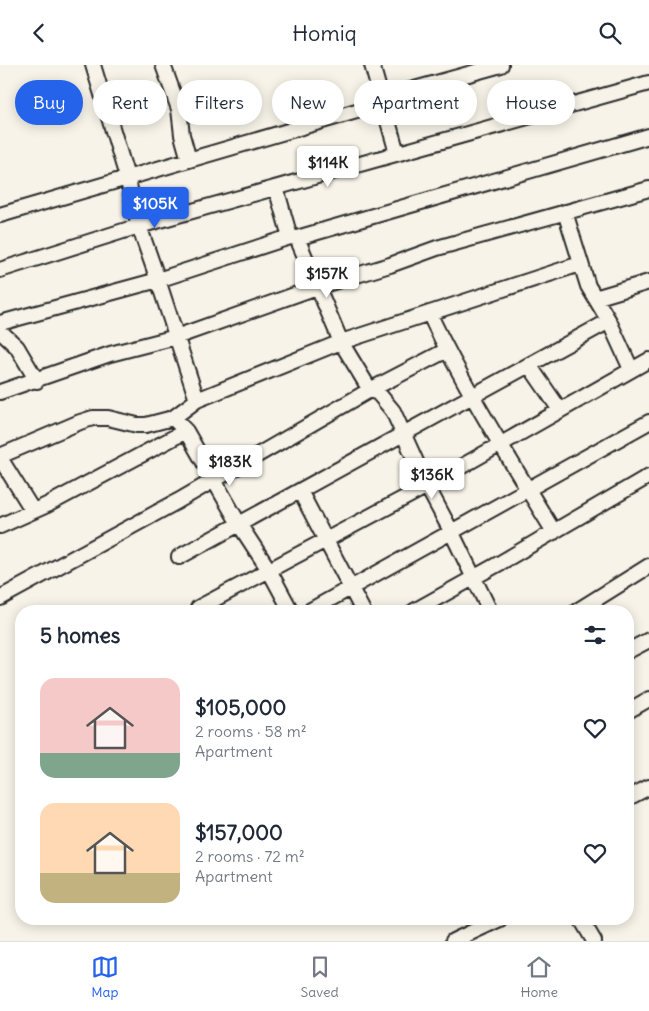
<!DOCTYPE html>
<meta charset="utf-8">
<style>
:root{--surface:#fff;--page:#f2f2f3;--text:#1f2937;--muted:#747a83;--line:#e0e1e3;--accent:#2563eb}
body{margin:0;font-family:Delius,sans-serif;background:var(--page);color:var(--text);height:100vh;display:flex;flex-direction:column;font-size:19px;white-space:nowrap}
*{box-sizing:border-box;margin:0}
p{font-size:16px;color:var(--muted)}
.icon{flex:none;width:28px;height:28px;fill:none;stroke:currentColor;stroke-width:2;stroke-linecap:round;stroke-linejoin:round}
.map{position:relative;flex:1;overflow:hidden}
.side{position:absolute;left:15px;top:540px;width:619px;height:320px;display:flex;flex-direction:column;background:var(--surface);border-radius:20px;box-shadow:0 2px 12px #0003}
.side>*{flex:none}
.top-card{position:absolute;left:15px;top:15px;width:620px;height:45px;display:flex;gap:10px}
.price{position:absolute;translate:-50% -42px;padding:0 11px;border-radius:5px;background:#fff;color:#222;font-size:16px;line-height:32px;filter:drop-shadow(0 1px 2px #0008)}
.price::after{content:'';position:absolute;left:50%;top:30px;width:15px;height:11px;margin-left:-8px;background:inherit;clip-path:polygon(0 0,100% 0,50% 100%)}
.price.current{background:var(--accent);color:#fff}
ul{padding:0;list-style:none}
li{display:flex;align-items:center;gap:15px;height:125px;padding:0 25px}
li span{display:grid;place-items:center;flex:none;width:140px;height:100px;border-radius:15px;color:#555}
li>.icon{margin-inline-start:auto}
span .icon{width:60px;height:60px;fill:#fffc;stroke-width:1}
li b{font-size:21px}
h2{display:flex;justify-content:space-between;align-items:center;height:60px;padding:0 25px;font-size:21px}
.tag{padding:0 18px;border-radius:22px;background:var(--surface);box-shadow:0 2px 12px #0003;font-size:18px;line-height:45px}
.tag.current{background:var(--accent);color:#fff}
header{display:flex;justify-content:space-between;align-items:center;height:65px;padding:0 25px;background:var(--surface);font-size:22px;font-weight:600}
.tab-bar{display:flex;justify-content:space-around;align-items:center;height:70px;border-top:1px solid var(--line);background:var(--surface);font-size:14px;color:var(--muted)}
.tab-bar a{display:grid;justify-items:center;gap:2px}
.tab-bar .current{color:var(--accent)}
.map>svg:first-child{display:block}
</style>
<header><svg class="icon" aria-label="back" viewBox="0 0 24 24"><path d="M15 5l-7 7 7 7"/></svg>Homiq<svg class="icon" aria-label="search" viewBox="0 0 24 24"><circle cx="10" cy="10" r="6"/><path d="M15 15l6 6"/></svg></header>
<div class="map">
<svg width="649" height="876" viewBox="0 0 649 876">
<rect width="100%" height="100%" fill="#f7f3e8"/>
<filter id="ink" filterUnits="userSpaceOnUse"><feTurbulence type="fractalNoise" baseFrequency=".02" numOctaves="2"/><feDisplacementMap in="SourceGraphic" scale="10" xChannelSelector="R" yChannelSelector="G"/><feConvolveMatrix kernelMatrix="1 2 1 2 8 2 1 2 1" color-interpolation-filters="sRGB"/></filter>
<g filter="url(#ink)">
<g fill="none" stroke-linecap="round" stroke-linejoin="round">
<!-- street casing -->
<g stroke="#2b2b2b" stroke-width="18">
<path id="street" d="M93 0 127 112 139 161 158 215 197 335
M163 0 179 44 182 70 189 95
M372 0 397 88
M382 33 501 0
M276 123 290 172
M565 147 588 221 609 256 631 304
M0 150 384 38
M297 173 341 277 370 325 378 328 393 346 427 421 451 466 490 546
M0 205 139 161 649 18
M595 233 649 217
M429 248C465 324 510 395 554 467
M0 258 158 215 290 172 297 173 649 71
M0 266 17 282 37 316
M529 300 560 345
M0 327 110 289 176 272 317 222 390 200 437 183 649 124
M173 353 186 366 239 459 269 505 291 546
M0 391 80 357 93 353H108L137 360H146L173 353 197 335 341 277 580 199
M0 393 33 446
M300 426 363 546
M0 461 47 440 186 366
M179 492 609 256
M0 533 178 436 370 325 447 285
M198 543 427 421 649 295
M309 546 649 357
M414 546 500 498 649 411
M577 546 649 501
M628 586 649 575
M628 646 649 634
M628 733 649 722
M581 854 594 876
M453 876 500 854"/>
</g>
<!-- street -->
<use href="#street" stroke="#f7f3e8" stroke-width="14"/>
</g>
</g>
</svg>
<b class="price" style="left:328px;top:123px">$114K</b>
<b class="price current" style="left:155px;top:164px">$105K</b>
<b class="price" style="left:327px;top:234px">$157K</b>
<b class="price" style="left:230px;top:422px">$183K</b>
<b class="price" style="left:432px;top:435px">$136K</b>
<div class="top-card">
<a class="tag current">Buy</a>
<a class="tag">Rent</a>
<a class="tag">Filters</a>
<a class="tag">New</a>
<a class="tag">Apartment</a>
<a class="tag">House</a>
</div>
<section class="side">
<h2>5 homes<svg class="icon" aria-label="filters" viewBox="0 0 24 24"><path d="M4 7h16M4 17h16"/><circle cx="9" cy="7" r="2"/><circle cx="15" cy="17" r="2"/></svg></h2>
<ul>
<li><span style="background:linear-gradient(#f6c9c9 75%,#7fa58c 0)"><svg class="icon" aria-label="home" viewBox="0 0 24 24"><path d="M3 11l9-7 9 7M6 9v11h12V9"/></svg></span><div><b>$105,000</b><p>2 rooms · 58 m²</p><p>Apartment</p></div><svg class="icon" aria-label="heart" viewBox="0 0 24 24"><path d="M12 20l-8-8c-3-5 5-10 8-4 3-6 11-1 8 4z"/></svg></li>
<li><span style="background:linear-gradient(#ffd9b3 70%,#c2b280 0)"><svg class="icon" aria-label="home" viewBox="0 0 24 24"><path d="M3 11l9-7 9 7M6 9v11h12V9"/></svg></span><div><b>$157,000</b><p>2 rooms · 72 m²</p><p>Apartment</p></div><svg class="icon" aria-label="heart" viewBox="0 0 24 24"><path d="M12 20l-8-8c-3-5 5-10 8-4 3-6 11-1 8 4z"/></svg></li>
</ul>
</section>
</div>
<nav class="tab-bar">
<a class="current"><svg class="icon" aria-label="map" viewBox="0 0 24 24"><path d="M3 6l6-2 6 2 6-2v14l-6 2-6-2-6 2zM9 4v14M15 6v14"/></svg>Map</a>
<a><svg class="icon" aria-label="saved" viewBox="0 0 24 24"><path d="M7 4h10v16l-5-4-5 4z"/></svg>Saved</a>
<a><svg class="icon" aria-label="home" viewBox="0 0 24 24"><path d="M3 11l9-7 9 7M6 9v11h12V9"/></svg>Home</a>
</nav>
